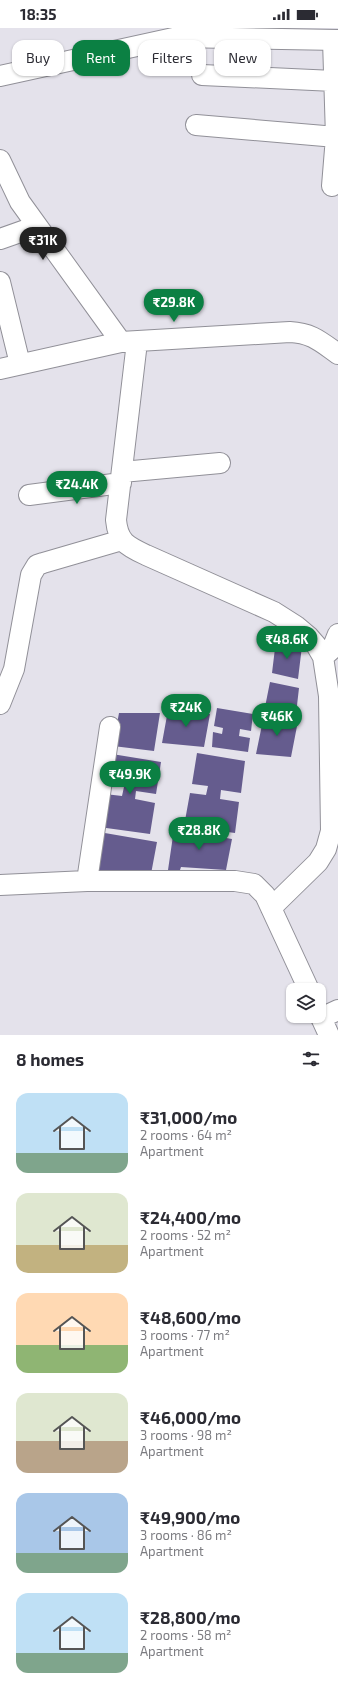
<!DOCTYPE html>
<meta charset="utf-8">
<style>
:root{--surface:#fff;--page:#f7f7f7;--text:#2b2b33;--muted:#7c7c81;--accent:#0b8043}
body{margin:0;font-family:"Exo 2",sans-serif;background:var(--page);color:var(--text);height:100vh;display:flex;flex-direction:column;font-size:15px;white-space:nowrap}
*{box-sizing:border-box;margin:0}
p{font-size:13px;color:var(--muted)}
.icon{flex:none;width:22px;height:22px;fill:none;stroke:currentColor;stroke-width:2;stroke-linecap:round;stroke-linejoin:round}
.map{position:relative;height:1007px;overflow:hidden}
.side{display:flex;flex-direction:column;background:var(--surface);flex:1}
.side>*{flex:none}
.guide{position:absolute;left:12px;top:12px;width:314px;height:36px;display:flex;gap:8px}
.tools{position:absolute;left:286px;top:955px;display:grid;gap:8px}
.tools a{display:grid;place-items:center;width:40px;height:40px;border-radius:8px;background:var(--surface);box-shadow:0 1px 3px #0004;font-size:20px}
.price{position:absolute;translate:-50% -34px;padding:0 9px;border-radius:14px;background:var(--accent);color:#fff;font-size:13px;line-height:26px;filter:drop-shadow(0 1px 2px #0008)}
.price::after{content:'';position:absolute;left:50%;top:24px;width:12px;height:9px;margin-left:-6px;background:inherit;clip-path:polygon(0 0,100% 0,50% 100%)}
.price.current{background:#222;color:#fff}
ul{padding:0;list-style:none}
li{display:flex;align-items:center;gap:12px;height:100px;padding:0 16px}
li span{display:grid;place-items:center;flex:none;width:112px;height:80px;border-radius:12px;color:#555}
li>.icon{margin-inline-start:auto}
span .icon{width:48px;height:48px;fill:#fffc;stroke-width:1}
li b{font-size:17px}
h2{display:flex;justify-content:space-between;align-items:center;height:48px;padding:0 16px;font-size:17px}
.tag{padding:0 14px;border-radius:12px;background:var(--surface);box-shadow:0 1px 3px #0004;font-size:14px;line-height:36px}
.tag.current{background:var(--accent);color:#fff}
.status{display:flex;justify-content:space-between;align-items:center;height:28px;padding:0 20px;background:var(--surface);direction:ltr}
.status svg{height:11px;fill:currentColor}
.map>svg:first-child{display:block}
</style>
<div class="status"><b>18:35</b><svg viewBox="0 0 49 12"><path d="M0 12V9h3v3zM5 12V6h3v6zM10 12V3h3v9zM15 12V0h3v12zM26 1h20v11H26zM47 4h2v5h-2z"/></svg></div>
<div class="map">
<svg width="338" height="1007" viewBox="0 0 338 1007">
<rect width="100%" height="100%" fill="#e4e2eb"/>
<!-- building -->
<path fill="#655c8e" d="M276 612 302 618 298 651 272 645Z
M270 654 299 660 296 686 265 679Z
M217 680 253 686 251 703 240 701 239 708 250 710 248 724 212 719 213 704 222 706 223 700 214 698Z
M168 682 210 686 204 719 162 715Z
M119 685H160L154 723 113 718Z
M264 687 298 693 291 729 256 726Z
M197 725 245 733 241 765 221 762 220 771 239 774 235 805 184 798 190 765 206 767 208 758 192 756Z
M112 726 161 734 156 766 136 763 135 771 155 775 150 806 99 799 105 766 122 768 124 759 107 757Z
M174 801 232 811 226 842 181 839 179 845 168 842Z
M99 804 157 814 151 846 106 842 104 848 92 845Z"/>
<g fill="none" stroke-linecap="round" stroke-linejoin="round">
<!-- minor casing -->
<g stroke="#919098" stroke-width="22">
<path id="minor" d="M202 47 334 53
M0 48 178 9 338 12
M196 97 336 109
M0 132 20 174 121 314
M332 158 336 109 333 12
M0 211 37 198
M0 254 20 336
M137 314 116 492C118 514 127 518 146 527L274 584 296 598 309 609 316 617 323 629 329 668 331 803 326 821 318 834 271 880
M0 341 121 314 290 304C312 305 321 314 338 326
M122 444 220 435
M29 467 121 455
M323 629 332 621 338 606
M0 676 14 641 31 547 37 537 43 535 122 512
M87 853 110 699
M0 857 87 853H235L254 856 265 867 309 962
M319 985 329 1007
M321 990 338 982"/>
</g>
<!-- minor -->
<use href="#minor" stroke="#fff" stroke-width="20"/>
</g>
</svg>
<div class="tools">
<a><svg class="icon" aria-label="layers" viewBox="0 0 24 24"><path d="M12 4l9 5-9 5-9-5zM3 14l9 5 9-5"/></svg></a>
</div>
<b class="price current" style="left:43px;top:233px">₹31K</b>
<b class="price" style="left:174px;top:295px">₹29.8K</b>
<b class="price" style="left:77px;top:477px">₹24.4K</b>
<b class="price" style="left:287px;top:632px">₹48.6K</b>
<b class="price" style="left:186px;top:700px">₹24K</b>
<b class="price" style="left:277px;top:709px">₹46K</b>
<b class="price" style="left:130px;top:767px">₹49.9K</b>
<b class="price" style="left:199px;top:823px">₹28.8K</b>
<div class="guide">
<a class="tag">Buy</a>
<a class="tag current">Rent</a>
<a class="tag">Filters</a>
<a class="tag">New</a>
</div>
</div>
<section class="side">
<h2>8 homes<svg class="icon" aria-label="filters" viewBox="0 0 24 24"><path d="M4 7h16M4 17h16"/><circle cx="9" cy="7" r="2"/><circle cx="15" cy="17" r="2"/></svg></h2>
<ul>
<li><span style="background:linear-gradient(#bfe0f5 75%,#7fa58c 0)"><svg class="icon" aria-label="home" viewBox="0 0 24 24"><path d="M3 11l9-7 9 7M6 9v11h12V9"/></svg></span><div><b>₹31,000/mo</b><p>2 rooms · 64 m²</p><p>Apartment</p></div></li>
<li><span style="background:linear-gradient(#dfe7d0 65%,#c2b280 0)"><svg class="icon" aria-label="home" viewBox="0 0 24 24"><path d="M3 11l9-7 9 7M6 9v11h12V9"/></svg></span><div><b>₹24,400/mo</b><p>2 rooms · 52 m²</p><p>Apartment</p></div></li>
<li><span style="background:linear-gradient(#ffd9b3 65%,#8fb573 0)"><svg class="icon" aria-label="home" viewBox="0 0 24 24"><path d="M3 11l9-7 9 7M6 9v11h12V9"/></svg></span><div><b>₹48,600/mo</b><p>3 rooms · 77 m²</p><p>Apartment</p></div></li>
<li><span style="background:linear-gradient(#dfe7d0 60%,#b9a48a 0)"><svg class="icon" aria-label="home" viewBox="0 0 24 24"><path d="M3 11l9-7 9 7M6 9v11h12V9"/></svg></span><div><b>₹46,000/mo</b><p>3 rooms · 98 m²</p><p>Apartment</p></div></li>
<li><span style="background:linear-gradient(#a9c7e8 75%,#7fa58c 0)"><svg class="icon" aria-label="home" viewBox="0 0 24 24"><path d="M3 11l9-7 9 7M6 9v11h12V9"/></svg></span><div><b>₹49,900/mo</b><p>3 rooms · 86 m²</p><p>Apartment</p></div></li>
<li><span style="background:linear-gradient(#bfe0f5 75%,#7fa58c 0)"><svg class="icon" aria-label="home" viewBox="0 0 24 24"><path d="M3 11l9-7 9 7M6 9v11h12V9"/></svg></span><div><b>₹28,800/mo</b><p>2 rooms · 58 m²</p><p>Apartment</p></div></li>
</ul>
</section>
